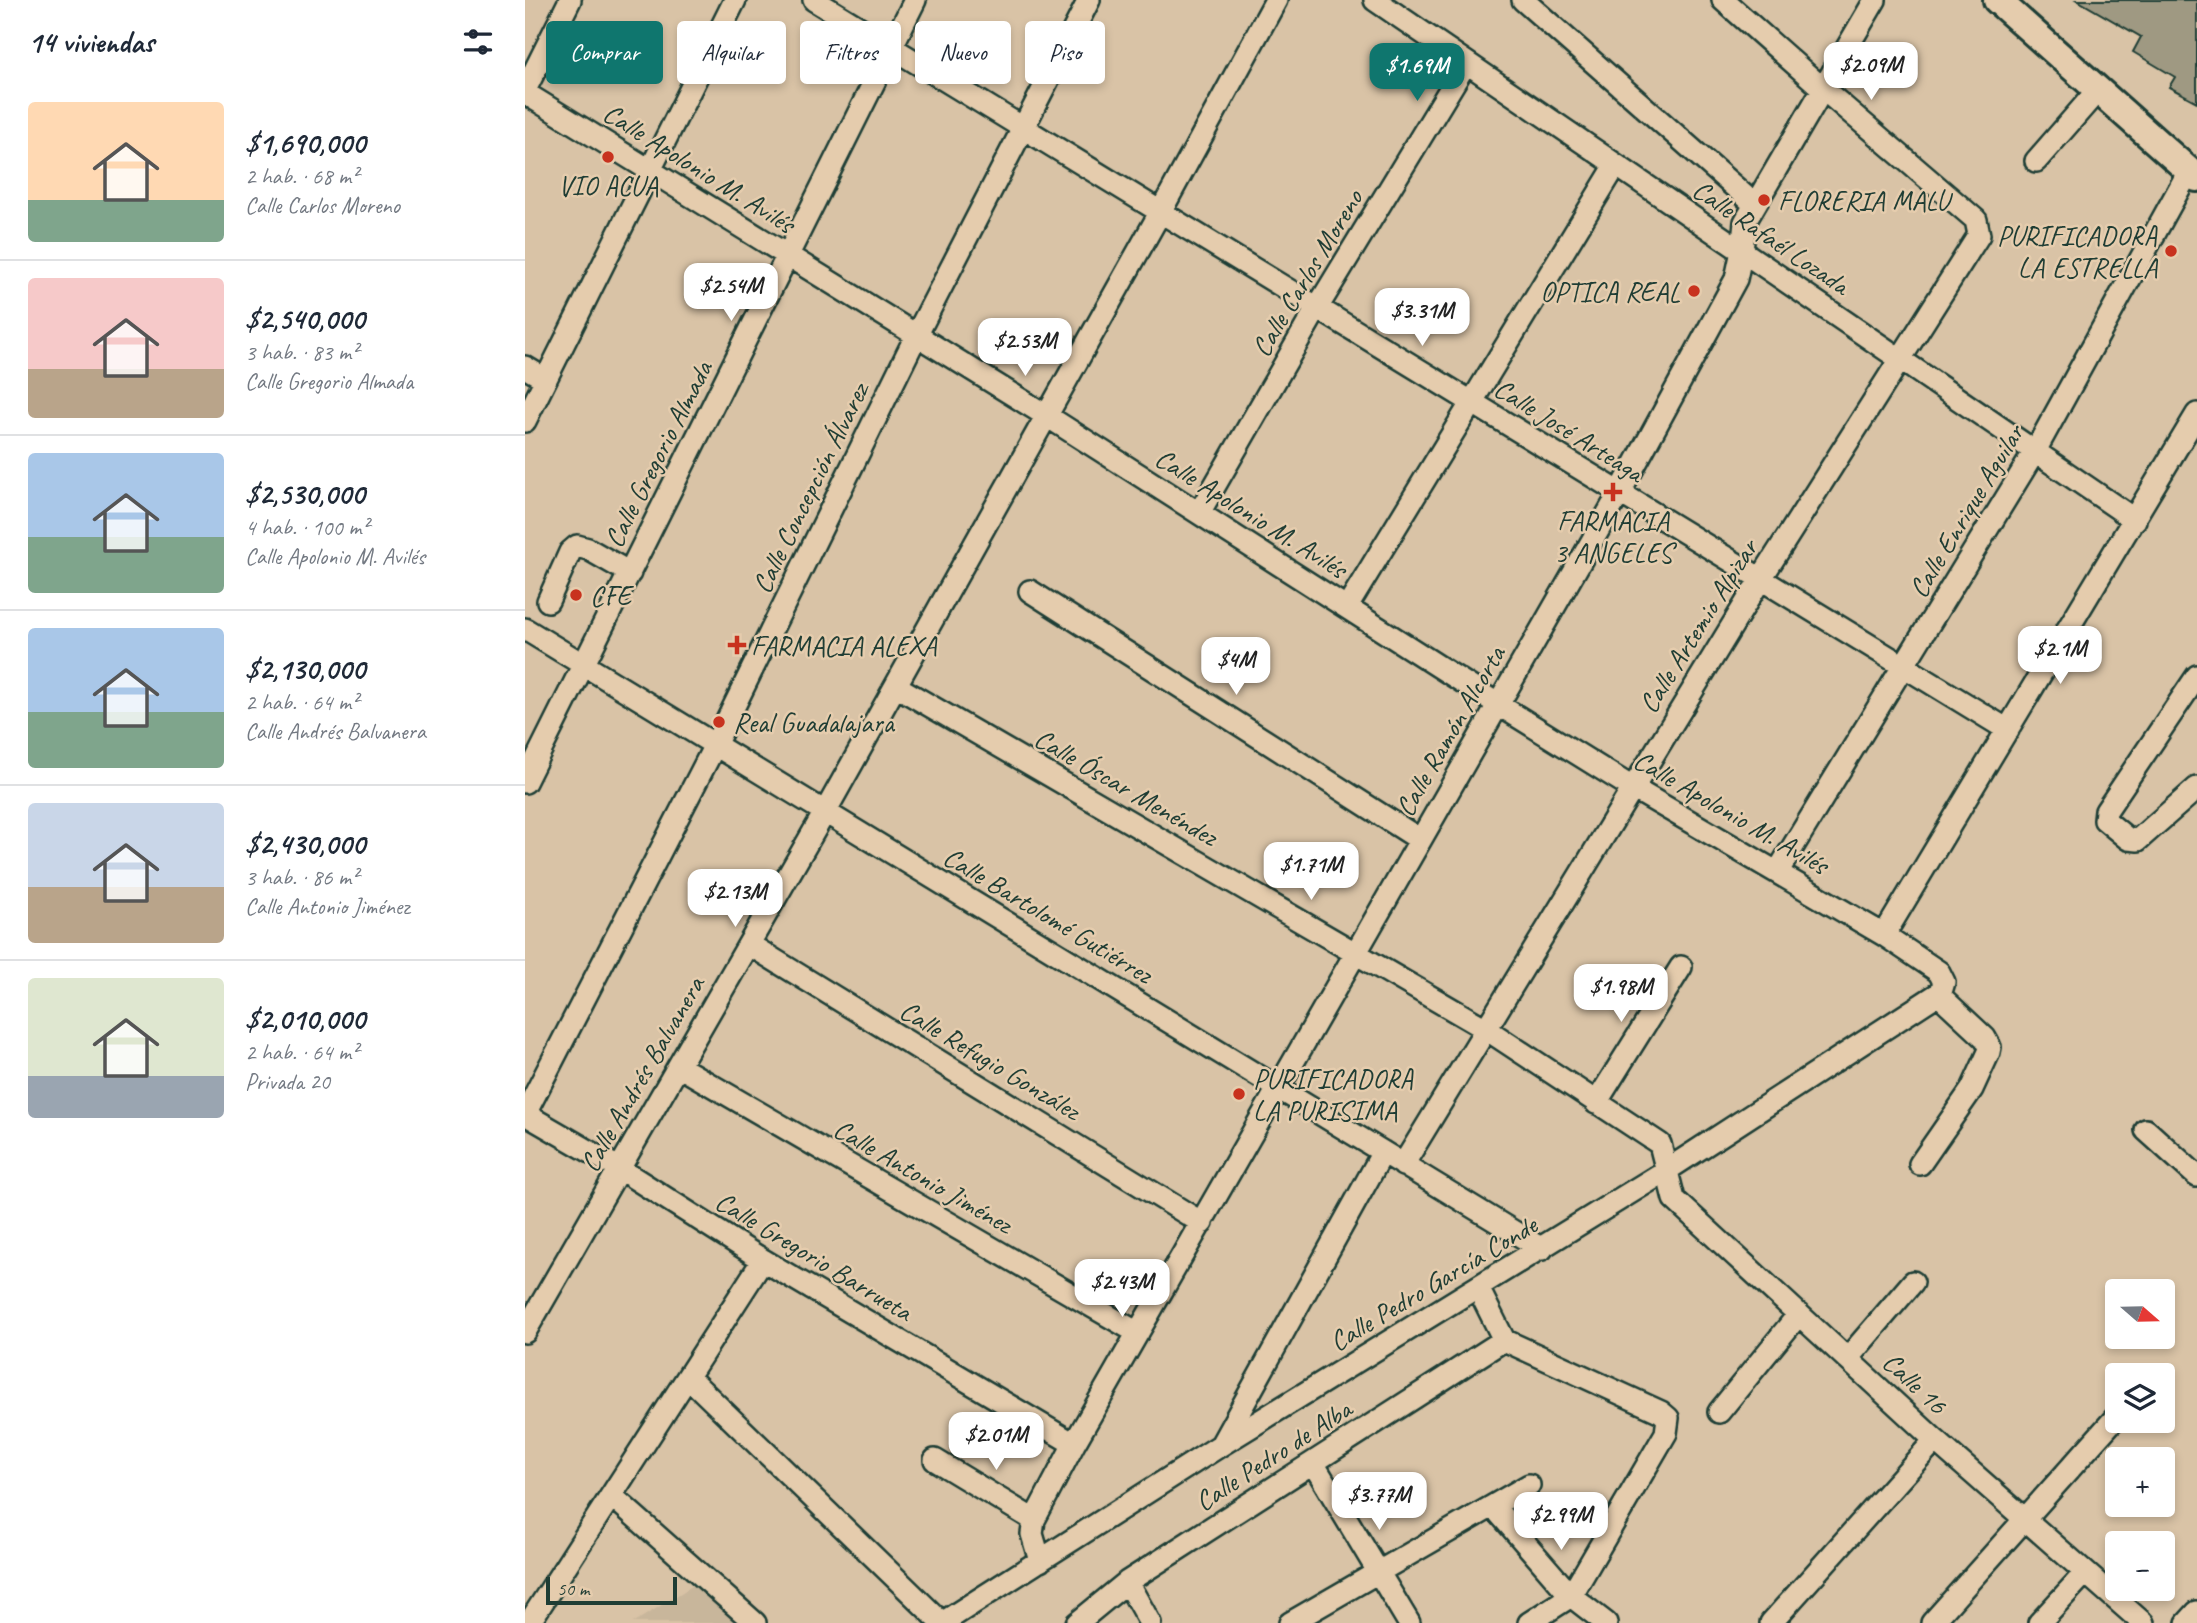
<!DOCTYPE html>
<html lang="es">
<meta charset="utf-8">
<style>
:root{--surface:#fff;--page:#f2f2f3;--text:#1f2937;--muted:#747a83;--line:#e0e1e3;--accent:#0f766e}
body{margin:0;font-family:Caveat,sans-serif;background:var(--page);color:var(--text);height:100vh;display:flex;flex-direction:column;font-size:26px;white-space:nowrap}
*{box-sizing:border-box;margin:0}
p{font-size:23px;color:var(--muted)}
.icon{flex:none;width:38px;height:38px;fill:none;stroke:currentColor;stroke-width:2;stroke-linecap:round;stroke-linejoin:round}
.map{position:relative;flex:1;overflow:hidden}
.panel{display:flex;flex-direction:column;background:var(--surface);width:525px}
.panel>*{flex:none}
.banner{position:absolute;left:21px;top:21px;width:665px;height:63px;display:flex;gap:14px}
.needle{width:46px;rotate:110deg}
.tools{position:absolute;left:1580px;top:1279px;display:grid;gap:14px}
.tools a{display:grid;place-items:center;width:70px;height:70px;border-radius:7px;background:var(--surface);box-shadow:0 4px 10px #0003;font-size:35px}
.scale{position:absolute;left:21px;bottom:18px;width:131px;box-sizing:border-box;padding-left:7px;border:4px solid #1f3d34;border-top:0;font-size:19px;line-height:24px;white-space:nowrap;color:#1f3d34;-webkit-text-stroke:5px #e5ccad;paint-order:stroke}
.price{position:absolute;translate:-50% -60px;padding:0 16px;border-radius:14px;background:#fff;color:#222;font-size:23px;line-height:46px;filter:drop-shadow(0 2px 4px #0008)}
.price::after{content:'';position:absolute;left:50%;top:42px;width:21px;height:16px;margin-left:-10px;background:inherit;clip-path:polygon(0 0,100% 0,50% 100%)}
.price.on{background:var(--accent);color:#fff}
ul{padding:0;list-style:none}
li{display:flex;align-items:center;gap:21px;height:175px;padding:0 28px}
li+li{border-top:2px solid var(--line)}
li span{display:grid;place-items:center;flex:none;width:196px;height:140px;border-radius:7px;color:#555}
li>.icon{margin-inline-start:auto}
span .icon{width:84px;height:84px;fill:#fffc;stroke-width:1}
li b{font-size:30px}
h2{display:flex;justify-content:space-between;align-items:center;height:84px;padding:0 28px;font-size:30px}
.pill{padding:0 24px;border-radius:7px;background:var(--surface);box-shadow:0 4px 10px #0003;font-size:24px;line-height:63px}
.pill.on{background:var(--accent);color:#fff}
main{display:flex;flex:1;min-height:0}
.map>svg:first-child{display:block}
</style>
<main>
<section class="panel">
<h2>14 viviendas<svg class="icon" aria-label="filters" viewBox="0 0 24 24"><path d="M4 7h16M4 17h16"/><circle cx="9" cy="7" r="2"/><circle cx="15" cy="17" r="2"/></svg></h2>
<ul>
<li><span style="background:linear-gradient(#ffd9b3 70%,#7fa58c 0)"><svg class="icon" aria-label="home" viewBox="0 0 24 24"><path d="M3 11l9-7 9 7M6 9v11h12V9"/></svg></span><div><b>$1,690,000</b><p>2 hab. · 68 m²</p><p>Calle Carlos Moreno</p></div></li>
<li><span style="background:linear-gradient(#f6c9c9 65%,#b9a48a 0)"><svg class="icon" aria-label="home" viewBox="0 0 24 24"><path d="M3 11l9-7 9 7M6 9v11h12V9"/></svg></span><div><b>$2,540,000</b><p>3 hab. · 83 m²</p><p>Calle Gregorio Almada</p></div></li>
<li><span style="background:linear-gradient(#a9c7e8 60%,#7fa58c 0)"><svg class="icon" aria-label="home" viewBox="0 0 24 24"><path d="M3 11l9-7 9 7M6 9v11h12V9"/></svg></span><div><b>$2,530,000</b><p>4 hab. · 100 m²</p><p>Calle Apolonio M. Avilés</p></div></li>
<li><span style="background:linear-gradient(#a9c7e8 60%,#7fa58c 0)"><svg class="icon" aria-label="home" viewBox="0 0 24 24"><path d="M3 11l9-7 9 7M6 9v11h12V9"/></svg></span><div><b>$2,130,000</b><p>2 hab. · 64 m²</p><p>Calle Andrés Balvanera</p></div></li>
<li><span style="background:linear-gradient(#c9d6e8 60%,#b9a48a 0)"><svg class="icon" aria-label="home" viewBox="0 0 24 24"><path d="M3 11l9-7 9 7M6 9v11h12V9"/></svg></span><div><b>$2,430,000</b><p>3 hab. · 86 m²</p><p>Calle Antonio Jiménez</p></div></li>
<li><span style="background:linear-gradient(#dfe7d0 70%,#9aa5b1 0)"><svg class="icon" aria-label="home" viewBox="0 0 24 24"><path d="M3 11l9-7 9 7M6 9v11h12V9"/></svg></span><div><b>$2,010,000</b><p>2 hab. · 64 m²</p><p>Privada 20</p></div></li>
</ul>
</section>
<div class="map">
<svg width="1672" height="1623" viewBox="0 0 1672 1623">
<rect width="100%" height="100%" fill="#d9c3a6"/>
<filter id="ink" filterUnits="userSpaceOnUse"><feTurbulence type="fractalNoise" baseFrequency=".0143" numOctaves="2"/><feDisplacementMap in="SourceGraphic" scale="14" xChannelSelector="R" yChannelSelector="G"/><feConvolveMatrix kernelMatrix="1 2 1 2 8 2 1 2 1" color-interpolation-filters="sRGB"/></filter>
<g filter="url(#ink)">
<!-- built -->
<path fill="#c8b69b" d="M172 1583 218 1623H108Z"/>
<!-- building -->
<path fill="#9f9982" stroke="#1f3d34" stroke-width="2" d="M1552 0H1672V102L1644 87 1650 77 1608 52 1616 37Z"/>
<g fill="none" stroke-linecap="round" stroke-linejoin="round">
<!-- minor casing -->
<g stroke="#1f3d34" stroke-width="26">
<path id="minor" d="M289 0 1483 730
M850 0 1610 520
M998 0 1229 204
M0 90 45 0
M0 93 522 416 974 705 1106 787 1359 935 1414 972 1419 982 1416 992 1142 1170 696 1445 417 1623
M1511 161 1573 90
M0 367 20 379
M0 421 210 0
M674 513 792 308 941 63
M505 591 894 839
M23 601 45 552 52 546 63 549 105 573
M822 607 1091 165
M0 629 1017 1249
M1672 676 1581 811 1580 820 1603 839 1613 840 1672 788
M371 686 961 1029 1135 1144 1149 1199 1410 1440 1618 1623
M0 782 390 0
M1253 871 1510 451 1664 171
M1359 935 1672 414
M225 945 677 1223
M155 1067 613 1333
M1071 1103 1156 967
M0 1114 190 745 391 336 564 0
M0 1114 95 1169 238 1260 549 1444
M1621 1130 1672 1176
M1395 1164 1447 1089 1464 1052 1465 1047 1460 1038 1413 994
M878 1165 1235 580 1454 235 1451 220 1297 88 1198 0
M953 1288 979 1340 1136 1412 1143 1418 1141 1433 1046 1596 1004 1623
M0 1332 300 812 636 211 751 0
M1322 1359 1388 1282
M163 1377 417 1623
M1194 1412 1274 1314
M697 1443 858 1152
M410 1460 509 1520
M788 1463 884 1623
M87 1496 230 1623
M968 1506 1046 1596 1081 1623
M515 1561 507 1534 509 1520 549 1444 1094 494 1211 279 1217 251 1220 222 1350 0
M602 1582 625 1623
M4 1623 238 1260
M552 1623 602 1582 979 1340
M765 1623 1004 1485
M1246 1623 1410 1440
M1407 1623 1592 1416
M1514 1623 1560 1573
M1662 1623 1672 1612"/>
</g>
<!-- major casing -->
<g stroke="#1f3d34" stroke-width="32">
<path id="major" d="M1472 0 1672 178"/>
</g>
<!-- minor -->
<use href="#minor" stroke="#e5ccad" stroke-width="21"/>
<!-- major -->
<use href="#major" stroke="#e5ccad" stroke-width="26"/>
</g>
</g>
<!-- markers -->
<g fill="#c8321e" stroke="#e5ccad" stroke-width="2.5">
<circle cx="83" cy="157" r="7"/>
<circle cx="1239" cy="200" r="7"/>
<circle cx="1646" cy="251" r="7"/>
<circle cx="1169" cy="291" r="7"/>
<path d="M1084.5 481.5h7v7h7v7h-7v7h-7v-7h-7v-7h7z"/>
<circle cx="51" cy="595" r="7"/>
<path d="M208.5 634.5h7v7h7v7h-7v7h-7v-7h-7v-7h7z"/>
<circle cx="194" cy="722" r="7"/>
<circle cx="714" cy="1094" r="7"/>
</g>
<g text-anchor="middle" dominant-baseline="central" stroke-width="5" stroke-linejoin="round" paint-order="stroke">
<!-- street labels -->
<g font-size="28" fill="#1f3d34" stroke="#e5ccad">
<text transform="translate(174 168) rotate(32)">Calle Apolonio M. Avilés</text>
<text transform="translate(1246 237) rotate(34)">Calle Rafaél Lozada</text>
<text transform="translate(782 273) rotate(-59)">Calle Carlos Moreno</text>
<text transform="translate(1044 430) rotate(32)">Calle José Arteaga</text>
<text transform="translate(133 454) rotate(-63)">Calle Gregorio Almada</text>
<text transform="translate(285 488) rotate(-64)">Calle Concepción Álvarez</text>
<text transform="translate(1441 511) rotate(-59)">Calle Enrique Aguilar</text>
<text transform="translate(726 513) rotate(32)">Calle Apolonio M. Avilés</text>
<text transform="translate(1173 626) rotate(-58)">Calle Artemio Alpizar</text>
<text transform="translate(925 731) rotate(-60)">Calle Ramón Alcorta</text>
<text transform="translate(601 787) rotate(30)">Calle Óscar Menéndez</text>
<text transform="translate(1206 812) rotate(30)">Calle Apolonio M. Avilés</text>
<text transform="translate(523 915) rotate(31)">Calle Bartolomé Gutiérrez</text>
<text transform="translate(465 1060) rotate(31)">Calle Refugio González</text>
<text transform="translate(117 1074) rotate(-60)">Calle Andrés Balvanera</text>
<text transform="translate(398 1176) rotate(30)">Calle Antonio Jiménez</text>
<text transform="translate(289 1256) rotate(31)">Calle Gregorio Barrueta</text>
<text transform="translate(908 1283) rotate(-31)">Calle Pedro García Conde</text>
<text transform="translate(1390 1383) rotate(43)">Calle 16</text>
<text transform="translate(748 1455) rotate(-33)">Calle Pedro de Alba</text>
</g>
<!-- poi labels -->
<g font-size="28" fill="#1f3d34" stroke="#e5ccad" text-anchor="start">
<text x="83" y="185" text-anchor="middle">VIO ACUA</text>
<text x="1253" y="200">FLORERIA MALU</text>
<text x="1632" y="235" text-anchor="end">PURIFICADORA<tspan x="1632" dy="32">LA ESTRELLA</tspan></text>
<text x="1155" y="291" text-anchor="end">OPTICA REAL</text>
<text x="1088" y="520" text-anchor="middle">FARMACIA<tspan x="1088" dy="32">3 ANGELES</tspan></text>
<text x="65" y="595">CFE</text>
<text x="226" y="645">FARMACIA ALEXA</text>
<text x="208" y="722">Real Guadalajara</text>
<text x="728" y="1078">PURIFICADORA<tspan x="728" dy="32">LA PURISIMA</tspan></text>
</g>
</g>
</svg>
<div class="tools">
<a><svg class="needle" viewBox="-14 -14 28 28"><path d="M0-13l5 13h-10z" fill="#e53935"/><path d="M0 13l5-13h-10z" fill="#747a83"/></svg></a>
<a><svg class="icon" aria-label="layers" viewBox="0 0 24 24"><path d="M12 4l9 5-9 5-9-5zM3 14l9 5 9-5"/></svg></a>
<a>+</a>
<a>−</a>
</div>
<div class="scale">50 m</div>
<b class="price" style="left:1346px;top:102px">$2.09M</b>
<b class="price on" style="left:892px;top:103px">$1.69M</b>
<b class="price" style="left:206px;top:323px">$2.54M</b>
<b class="price" style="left:897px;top:348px">$3.31M</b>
<b class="price" style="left:500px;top:378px">$2.53M</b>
<b class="price" style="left:1535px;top:686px">$2.1M</b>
<b class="price" style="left:711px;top:697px">$4M</b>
<b class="price" style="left:786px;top:902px">$1.71M</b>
<b class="price" style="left:210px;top:929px">$2.13M</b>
<b class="price" style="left:1096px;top:1024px">$1.98M</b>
<b class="price" style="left:597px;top:1319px">$2.43M</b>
<b class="price" style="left:471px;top:1472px">$2.01M</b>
<b class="price" style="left:854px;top:1532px">$3.77M</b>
<b class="price" style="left:1036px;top:1552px">$2.99M</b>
<div class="banner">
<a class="pill on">Comprar</a>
<a class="pill">Alquilar</a>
<a class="pill">Filtros</a>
<a class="pill">Nuevo</a>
<a class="pill">Piso</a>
</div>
</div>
</main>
